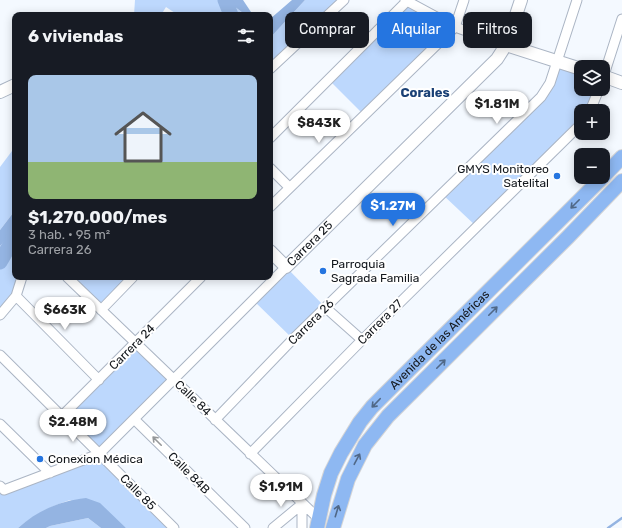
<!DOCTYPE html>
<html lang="es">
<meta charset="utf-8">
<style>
:root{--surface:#171b24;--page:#20242c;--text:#f1f3f6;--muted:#9ea1a6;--line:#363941;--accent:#2575e0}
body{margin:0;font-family:Rubik,sans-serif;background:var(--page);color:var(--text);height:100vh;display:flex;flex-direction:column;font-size:15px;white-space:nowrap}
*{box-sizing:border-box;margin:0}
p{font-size:13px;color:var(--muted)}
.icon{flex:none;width:22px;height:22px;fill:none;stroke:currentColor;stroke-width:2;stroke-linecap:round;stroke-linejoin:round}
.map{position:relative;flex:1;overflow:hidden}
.sheet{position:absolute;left:12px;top:12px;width:261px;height:268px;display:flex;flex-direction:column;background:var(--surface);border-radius:8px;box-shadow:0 2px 10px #0003}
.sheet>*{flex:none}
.guide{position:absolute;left:285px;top:12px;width:277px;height:36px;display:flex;gap:8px}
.fabs{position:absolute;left:574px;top:60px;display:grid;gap:8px}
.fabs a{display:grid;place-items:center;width:36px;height:36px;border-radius:8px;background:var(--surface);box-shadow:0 2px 10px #0003;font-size:20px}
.price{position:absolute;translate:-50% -34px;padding:0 9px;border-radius:14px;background:#fff;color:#222;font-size:13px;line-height:26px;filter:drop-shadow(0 1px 2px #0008)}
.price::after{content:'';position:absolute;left:50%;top:24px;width:12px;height:9px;margin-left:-6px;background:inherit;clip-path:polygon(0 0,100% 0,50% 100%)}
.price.selected{background:var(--accent);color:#fff}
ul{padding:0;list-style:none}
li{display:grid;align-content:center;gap:8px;height:212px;padding:0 16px}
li+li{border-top:1px solid var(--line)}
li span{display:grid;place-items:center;height:124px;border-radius:8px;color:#555}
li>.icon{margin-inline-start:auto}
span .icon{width:72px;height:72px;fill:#fffc;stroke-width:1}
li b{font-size:17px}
h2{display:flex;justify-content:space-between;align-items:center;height:48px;padding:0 16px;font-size:17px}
.pill{padding:0 14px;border-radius:8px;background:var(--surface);box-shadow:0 2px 10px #0003;font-size:14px;line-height:36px}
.pill.selected{background:var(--accent);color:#fff}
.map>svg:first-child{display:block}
</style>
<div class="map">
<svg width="622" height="528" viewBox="0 0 622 528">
<rect width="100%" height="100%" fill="#f4f9ff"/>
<!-- green -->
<path fill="#bdd8fd" d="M135 0H226L243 13 244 15H178L166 7 161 15H134Z
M305 0H344L270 69V38Z
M408 2 455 27 364 115 329 80Z
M557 61 581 69V89H599L590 111H581V124L477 227 442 194 541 97Z
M15 147V208L13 213 0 230V167Z
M15 229V277H22L0 315V246Z
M286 267 326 308 293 339 254 301Z
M67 277H133L101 310Z
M136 343 174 380 99 454 174 528H126L70 500C51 506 33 515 18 528H0V486L5 490 99 454 62 416Z
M88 518 101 528H46L50 526Z"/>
<!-- water -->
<path fill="#94b4e2" d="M226 0H243L253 15H244L243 13Z
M292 0H305L270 38V19Z
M15 208V229L0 246V230L13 213Z
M86 498 100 503 126 528H101L88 518 50 526 46 528H18C38 510 60 501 86 498Z"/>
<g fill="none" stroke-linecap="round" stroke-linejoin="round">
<!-- stream -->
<path stroke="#94b4e2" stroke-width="2.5" d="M608 528 622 518"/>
<!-- river -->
<path stroke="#94b4e2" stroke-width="15" d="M225 0 231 15
M0 262 11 243 15 232"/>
<!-- street casing -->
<g stroke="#abb5c4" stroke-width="11">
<path id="street" d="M405 0 455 27 506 45
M270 69 344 0
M603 78 622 19
M590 111 599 89
M270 138 408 0
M270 168 289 187
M270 207 455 27 464 0
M67 277 319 519
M16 296 99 380
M326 308 362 340
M101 310 133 277
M0 315 16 296 22 277
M0 355 174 528
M62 416 201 277
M134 419 245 528
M215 420 293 339 541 97 550 83 577 0
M0 424 50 473
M250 454 362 340 581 124
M0 486 4 490 99 454 286 267
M273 528 302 504
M302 528V504"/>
</g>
<!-- secondary casing -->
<g stroke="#abb5c4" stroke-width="14">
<g id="secondary">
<path d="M506 45 581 69"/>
<path d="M603 76 622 83"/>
<path d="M0 92 15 85"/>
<path id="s1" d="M270 251 286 267 497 59 506 45 521 0"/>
</g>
</g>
<!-- primary casing -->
<g stroke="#d5d5d6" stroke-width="16">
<g id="primary">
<path d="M603 177 622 157"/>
<path id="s2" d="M317 528 324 495 331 473 341 453 360 422 372 407 407 372 603 177"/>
<path d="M333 528 348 479 365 445 388 416 568 237 622 181"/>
</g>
</g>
<!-- street -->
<use href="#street" stroke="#fff" stroke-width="9"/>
<!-- secondary -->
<use href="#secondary" stroke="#fff" stroke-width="12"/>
<!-- primary -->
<use href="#primary" stroke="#8eb8f2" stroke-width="14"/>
</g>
<!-- one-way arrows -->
<defs><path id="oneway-shaft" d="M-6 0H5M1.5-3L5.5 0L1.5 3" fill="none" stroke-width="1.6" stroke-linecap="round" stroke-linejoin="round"/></defs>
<g stroke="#506887">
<use href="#oneway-shaft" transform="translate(575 204) rotate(135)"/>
<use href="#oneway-shaft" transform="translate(493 311) rotate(-45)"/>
<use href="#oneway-shaft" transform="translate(441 364) rotate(-45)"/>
<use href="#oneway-shaft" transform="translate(376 403) rotate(134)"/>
<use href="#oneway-shaft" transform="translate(357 459) rotate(-62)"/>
<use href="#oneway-shaft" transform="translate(337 511) rotate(-73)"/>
</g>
<use stroke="#959799" href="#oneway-shaft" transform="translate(157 441) rotate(-135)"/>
<!-- markers -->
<g fill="#2575e0" stroke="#fff" stroke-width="1.5">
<circle cx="557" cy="176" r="4"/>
<circle cx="323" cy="271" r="4"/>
<circle cx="40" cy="459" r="4"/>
</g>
<g text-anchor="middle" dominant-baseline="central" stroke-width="4" stroke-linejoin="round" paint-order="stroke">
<!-- poi labels -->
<g font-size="12" fill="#13171c" stroke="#fff" text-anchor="start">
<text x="549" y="169" text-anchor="end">GMYS Monitoreo<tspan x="549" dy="14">Satelital</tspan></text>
<text x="331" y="264">Parroquia<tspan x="331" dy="14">Sagrada Familia</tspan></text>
<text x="48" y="459">Conexion Médica</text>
</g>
<!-- street labels -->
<g font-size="12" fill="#13171c" stroke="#fff">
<text stroke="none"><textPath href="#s1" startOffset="56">Carrera 25</textPath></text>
<text transform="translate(311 322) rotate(-45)">Carrera 26</text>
<text transform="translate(380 322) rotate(-45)">Carrera 27</text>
<text stroke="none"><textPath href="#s2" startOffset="230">Avenida de las Américas</textPath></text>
<text transform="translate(132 347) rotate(-45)">Carrera 24</text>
<text transform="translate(193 398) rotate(44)">Calle 84</text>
<text transform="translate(189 473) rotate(45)">Calle 84B</text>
<text transform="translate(138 492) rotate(45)">Calle 85</text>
</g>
<!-- neighbourhood labels -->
<g font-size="13" font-weight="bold" fill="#1a4075" stroke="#fff">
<text x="425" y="92">Corales</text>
</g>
</g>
</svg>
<div class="fabs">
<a><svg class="icon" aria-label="layers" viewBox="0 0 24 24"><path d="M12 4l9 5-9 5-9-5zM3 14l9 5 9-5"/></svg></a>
<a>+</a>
<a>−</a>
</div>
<b class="price" style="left:497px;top:125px">$1.81M</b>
<b class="price" style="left:319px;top:144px">$843K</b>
<b class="price selected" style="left:393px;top:227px">$1.27M</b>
<b class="price" style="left:65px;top:331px">$663K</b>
<b class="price" style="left:73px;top:443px">$2.48M</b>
<b class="price" style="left:281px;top:508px">$1.91M</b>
<div class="guide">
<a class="pill">Comprar</a>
<a class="pill selected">Alquilar</a>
<a class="pill">Filtros</a>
</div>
<section class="sheet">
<h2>6 viviendas<svg class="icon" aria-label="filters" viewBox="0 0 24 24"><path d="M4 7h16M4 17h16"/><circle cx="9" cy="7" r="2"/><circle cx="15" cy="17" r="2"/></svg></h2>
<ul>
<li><span style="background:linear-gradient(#a9c7e8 70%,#8fb573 0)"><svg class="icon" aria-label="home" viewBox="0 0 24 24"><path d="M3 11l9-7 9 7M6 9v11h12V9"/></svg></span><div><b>$1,270,000/mes</b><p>3 hab. · 95 m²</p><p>Carrera 26</p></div></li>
</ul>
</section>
</div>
